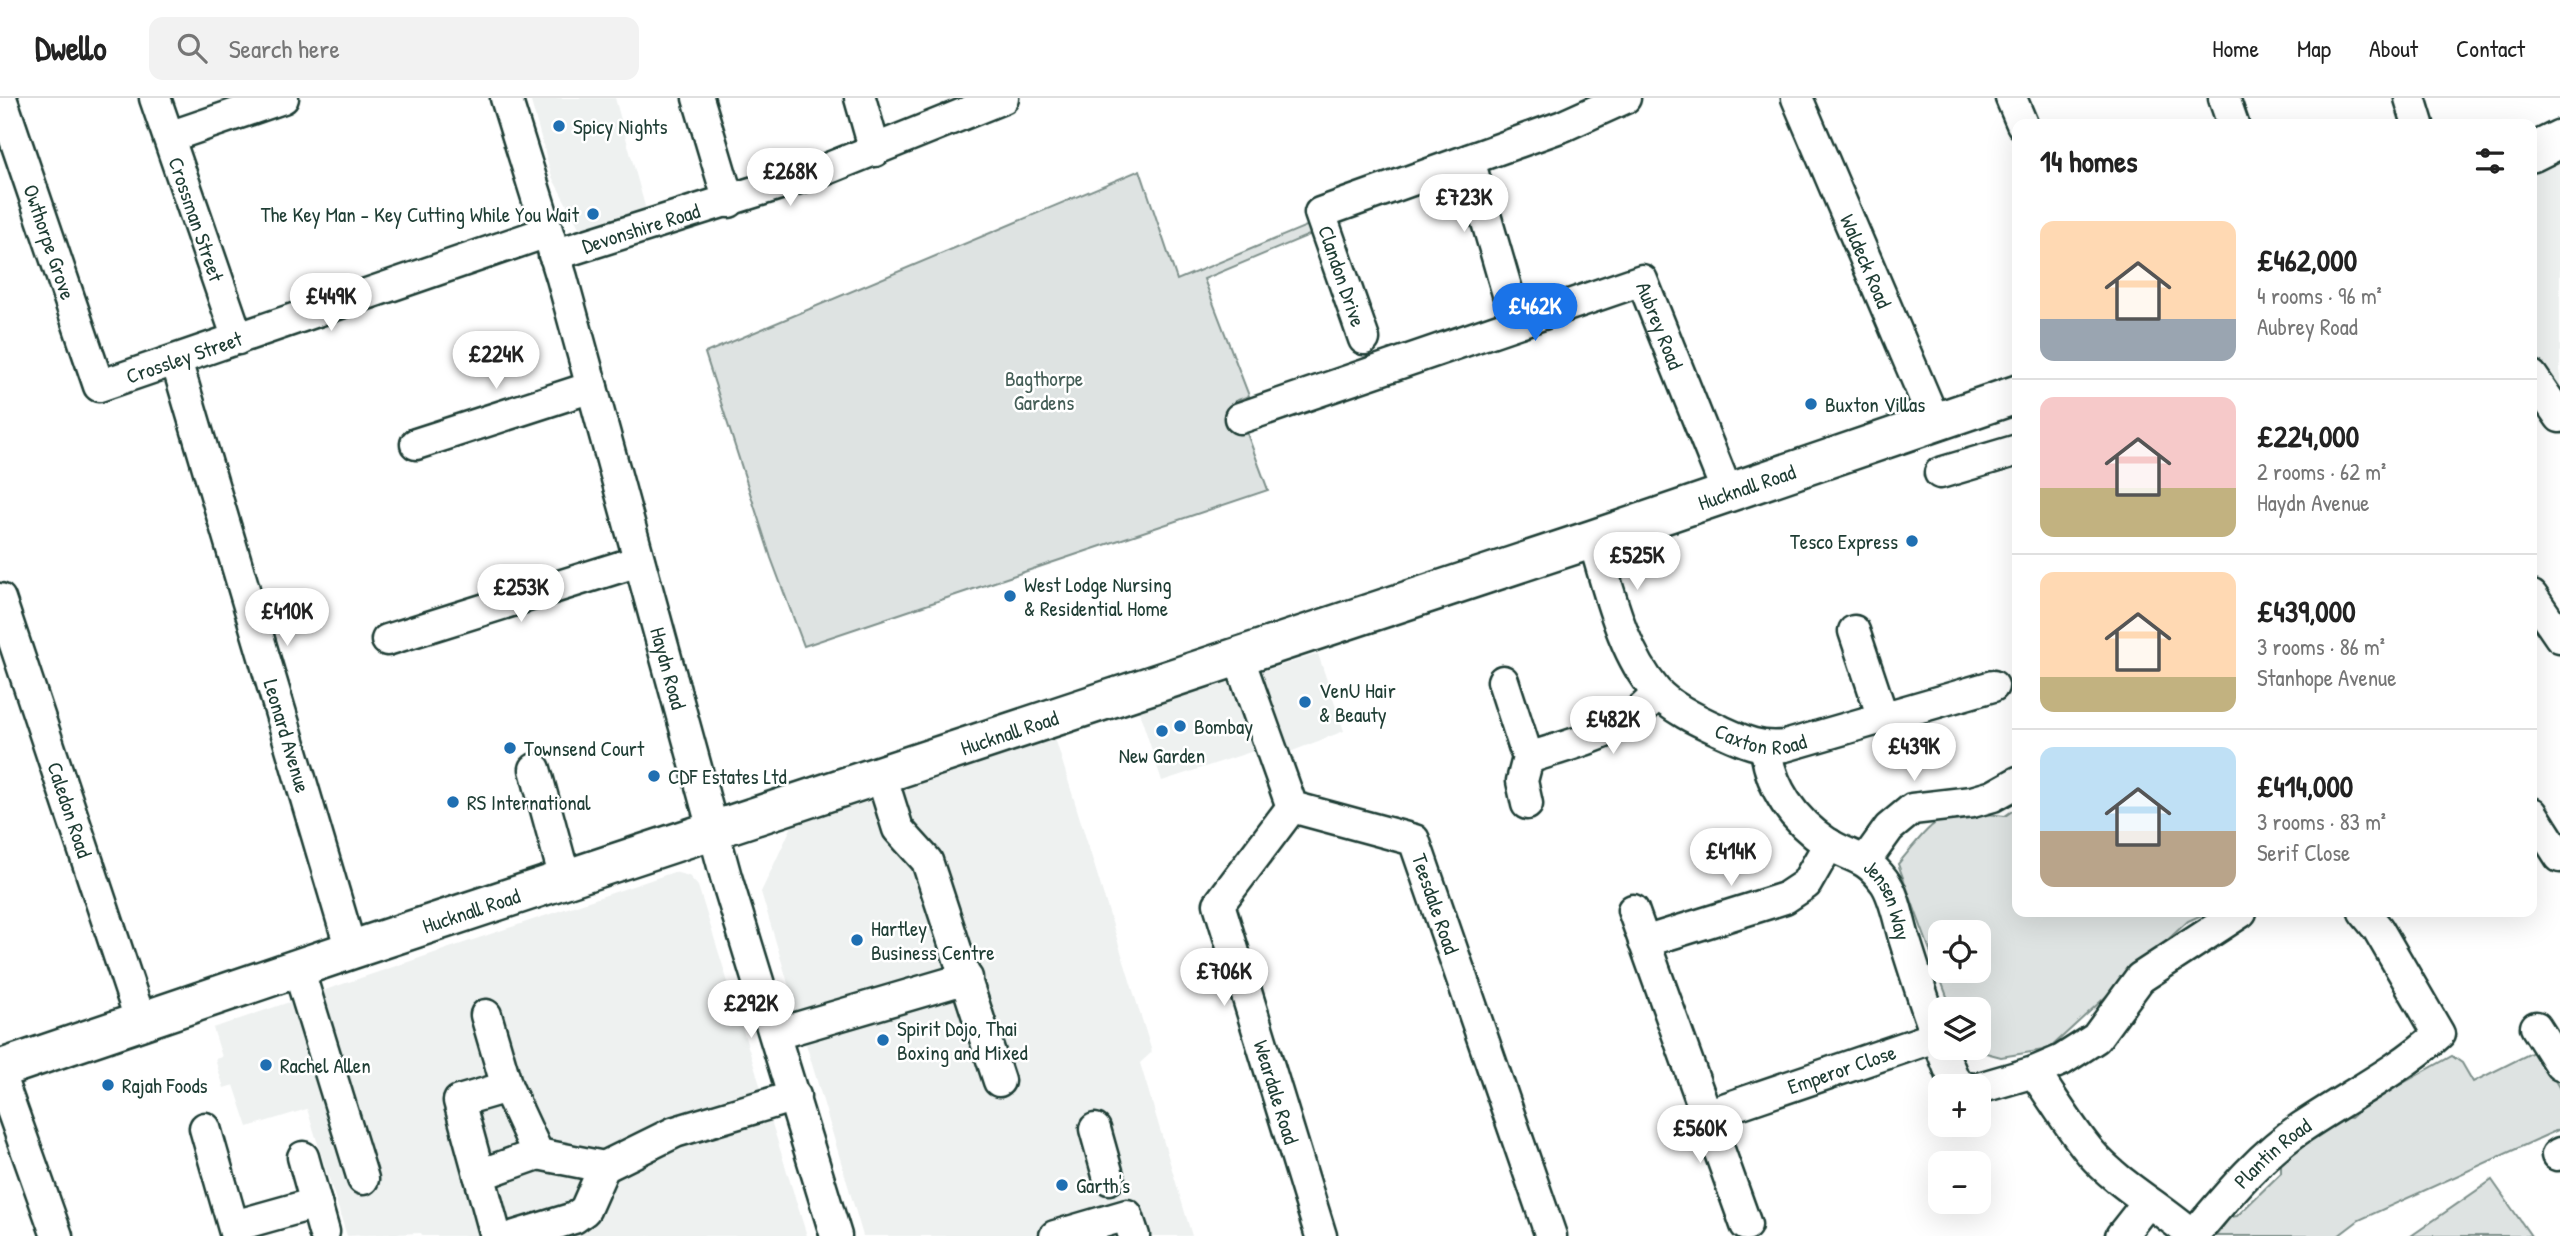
<!DOCTYPE html>
<meta charset="utf-8">
<style>
:root{--surface:#fff;--page:#f2f2f2;--text:#222;--muted:#767676;--line:#e0e0e0;--accent:#1a73e8}
body{margin:0;font-family:"Patrick Hand",sans-serif;background:var(--page);color:var(--text);height:100vh;display:flex;flex-direction:column;font-size:26px;white-space:nowrap}
*{box-sizing:border-box;margin:0}
p{font-size:23px;color:var(--muted)}
.icon{flex:none;width:38px;height:38px;fill:none;stroke:currentColor;stroke-width:2;stroke-linecap:round;stroke-linejoin:round}
.map{position:relative;flex:1;overflow:hidden}
.details{position:absolute;left:2012px;top:21px;width:525px;height:798px;display:flex;flex-direction:column;background:var(--surface);border-radius:14px;box-shadow:0 7px 28px #0002}
.details>*{flex:none}
.controls{position:absolute;left:1928px;top:822px;display:grid;gap:14px}
.controls a{display:grid;place-items:center;width:63px;height:63px;border-radius:14px;background:var(--surface);box-shadow:0 7px 28px #0002;font-size:35px}
.price{position:absolute;translate:-50% -60px;padding:0 16px;border-radius:24px;background:#fff;color:#222;font-size:23px;line-height:46px;filter:drop-shadow(0 2px 4px #0008)}
.price::after{content:'';position:absolute;left:50%;top:42px;width:21px;height:16px;margin-left:-10px;background:inherit;clip-path:polygon(0 0,100% 0,50% 100%)}
.price.selected{background:var(--accent);color:#fff}
ul{padding:0;list-style:none}
li{display:flex;align-items:center;gap:21px;height:175px;padding:0 28px}
li+li{border-top:2px solid var(--line)}
li span{display:grid;place-items:center;flex:none;width:196px;height:140px;border-radius:14px;color:#555}
li>.icon{margin-inline-start:auto}
span .icon{width:84px;height:84px;fill:#fffc;stroke-width:1}
li b{font-size:30px}
h2{display:flex;justify-content:space-between;align-items:center;height:84px;padding:0 28px;font-size:30px}
header{display:flex;align-items:center;gap:42px;box-sizing:border-box;height:98px;padding:0 35px;background:var(--surface);border-bottom:2px solid var(--line)}
header strong{font-size:33px}
nav{display:flex;gap:38px;margin-inline-start:auto;font-size:24px}
.search{width:490px;height:63px;background:var(--page);display:flex;align-items:center;gap:18px;box-sizing:border-box;padding:0 24px;border-radius:14px;color:var(--muted);font-size:26px}
.map>svg:first-child{display:block}
</style>
<header>
<strong>Dwello</strong>
<div class="search"><svg class="icon" aria-label="search" viewBox="0 0 24 24"><circle cx="10" cy="10" r="6"/><path d="M15 15l6 6"/></svg>Search here</div>
<nav><a>Home</a><a>Map</a><a>About</a><a>Contact</a></nav>
</header>
<div class="map">
<svg width="2560" height="1138" viewBox="0 0 2560 1138">
<rect width="100%" height="100%" fill="#fff"/>
<filter id="ink" filterUnits="userSpaceOnUse"><feTurbulence type="fractalNoise" baseFrequency=".0143" numOctaves="2"/><feDisplacementMap in="SourceGraphic" scale="14" xChannelSelector="R" yChannelSelector="G"/><feConvolveMatrix kernelMatrix="1 2 1 2 8 2 1 2 1" color-interpolation-filters="sRGB"/></filter>
<g filter="url(#ink)">
<!-- built -->
<path fill="#eef1f0" d="M530 0H615L646 112 581 133 552 79Z
M2560 61V295L2532 254V76Z
M1318 556 1344 633 1277 659 1272 647 1162 683 1139 613Z
M1055 640 1152 954 1140 965 1192 1138H863L761 794 792 728Z
M674 774 689 778 698 788 807 1138H423L421 1135 347 1138 307 1011 248 1029 234 987 224 990 215 961 222 959 213 930Z"/>
<!-- green -->
<path fill="#dee3e2" stroke="#7e908b" stroke-width="2" fill-rule="evenodd" d="M1140 72 1177 182 1311 126 1314 135 1204 181 1249 298 1235 303 1268 392 804 548 771 460 705 255Z
M2018 709V814H2208L2188 823 2049 951 2001 959 1967 950H1979V912H1952L1898 766C1939 717 1938 711 2005 718ZM1941 835H1979V873H1941Z
M2537 952 2560 991V1031L2359 1122 2338 1138H2216L2230 1119 2237 1118 2281 1075V1066L2322 1030 2331 1029 2341 1019 2351 1020 2369 1004 2452 958 2462 965 2473 984Z
M2492 1082 2531 1138H2411Z"/>
<g fill="none" stroke-linecap="round" stroke-linejoin="round">
<!-- minor casing -->
<g stroke="#1f3d34" stroke-width="35">
<g id="minor">
<path id="s1" d="M1 0 99 288 547 134"/>
<path id="s2" d="M155 0 238 241"/>
<path id="s3" d="M506 0 562 180 726 779 836 1138"/>
<path d="M698 0 729 104"/>
<path d="M860 0 875 53"/>
<path id="s4" d="M1797 0 1935 324"/>
<path d="M2011 0 2022 26"/>
<path d="M2224 0 2233 26"/>
<path d="M2410 0 2418 26"/>
<path d="M169 39 283 0"/>
<path d="M1469 62 1508 196"/>
<path id="s5" d="M554 157 824 72 1003 0"/>
<path d="M1364 241 1320 115 1563 28 1625 0"/>
<path id="s6" d="M176 262 351 852"/>
<path d="M2532 278 2560 319"/>
<path id="s7" d="M1240 320 1642 182 1727 394"/>
<path d="M416 346 592 289"/>
<path d="M1940 375 2018 352"/>
<path id="s8" d="M1593 441C1609 491 1621 552 1656 593 1671 610 1699 623 1719 632 1743 643 1759 651 1785 648L1993 588"/>
<path d="M2532 498 2560 539"/>
<path id="s9" d="M0 501 141 924"/>
<path d="M1854 533 1883 620"/>
<path d="M387 542 639 463"/>
<path id="s10" d="M1238 558 1292 709 1414 742 1551 1138"/>
<path d="M1503 583 1528 660 1522 683 1527 706"/>
<path id="s11" d="M1766 650C1770 690 1794 723 1827 745 1852 761 1864 756 1884 783 1895 797 1899 825 1905 843 1920 891 1935 938 1955 984L1965 989"/>
<path d="M1528 660C1575 645 1626 635 1657 595"/>
<path d="M535 671 565 781"/>
<path d="M881 677 898 731 927 763 999 983"/>
<path id="s12" d="M1292 709 1219 806 1321 1138"/>
<path d="M2532 715 2560 759"/>
<path d="M1866 762 1889 730 1912 711 1972 704 1993 698 2018 684"/>
<path d="M1633 812 1746 1127"/>
<path d="M1644 844 1785 800 1806 786 1829 746"/>
<path d="M298 870 363 1081"/>
<path d="M486 917 507 989"/>
<path d="M2536 929 2560 967"/>
<path d="M776 936 967 880"/>
<path id="s13" d="M2034 974C2053 1001 2070 1030 2091 1055 2116 1085 2163 1111 2193 1138 2226 1099 2259 1058 2302 1029 2348 998 2397 974 2439 936L2378 831 2364 814"/>
<path d="M0 978 57 1138"/>
<path d="M1979 990 2034 974 2062 962 2096 940 2140 880 2241 814"/>
<path id="s14" d="M1709 1016 1935 939"/>
<path d="M205 1030 236 1138"/>
<path d="M1095 1031 1109 1081"/>
<path d="M2557 1057 2560 1055"/>
<path d="M303 1059 324 1134"/>
<path d="M479 1077 538 1056"/>
<path d="M234 1128 316 1105"/>
<path d="M496 1138 459 1003 507 989 538 1056 604 1069 675 1034 795 998"/>
<path d="M515 1138 574 1120 585 1112 604 1069"/>
<path d="M1055 1138 1127 1117 1134 1138"/>
<path d="M2121 1138 2147 1105"/>
</g>
</g>
<!-- major casing -->
<g stroke="#1f3d34" stroke-width="42">
<g id="major">
<path d="M2532 55 2560 41"/>
<path id="s15" d="M0 971 351 852 1593 441 2018 296"/>
</g>
</g>
<!-- minor -->
<use href="#minor" stroke="#fff" stroke-width="30"/>
<!-- major -->
<use href="#major" stroke="#fff" stroke-width="37"/>
</g>
</g>
<!-- markers -->
<g fill="#1f6fb2" stroke="#fff" stroke-width="2.5">
<circle cx="559" cy="28" r="7"/>
<circle cx="593" cy="116" r="7"/>
<circle cx="1811" cy="306" r="7"/>
<circle cx="1912" cy="443" r="7"/>
<circle cx="1010" cy="498" r="7"/>
<circle cx="1305" cy="604" r="7"/>
<circle cx="1180" cy="628" r="7"/>
<circle cx="1162" cy="633" r="7"/>
<circle cx="510" cy="650" r="7"/>
<circle cx="654" cy="678" r="7"/>
<circle cx="453" cy="704" r="7"/>
<circle cx="857" cy="842" r="7"/>
<circle cx="883" cy="942" r="7"/>
<circle cx="266" cy="967" r="7"/>
<circle cx="108" cy="987" r="7"/>
<circle cx="1062" cy="1087" r="7"/>
</g>
<g text-anchor="middle" dominant-baseline="central" stroke-width="5" stroke-linejoin="round" paint-order="stroke">
<!-- poi labels -->
<g font-size="21" fill="#1f3d34" stroke="#fff" text-anchor="start">
<text x="573" y="28">Spicy Nights</text>
<text x="579" y="116" text-anchor="end">The Key Man - Key Cutting While You Wait</text>
<text x="1825" y="306">Buxton Villas</text>
<text x="1898" y="443" text-anchor="end">Tesco Express</text>
<text x="1024" y="486">West Lodge Nursing<tspan x="1024" dy="24">&amp; Residential Home</tspan></text>
<text x="1319" y="592">VenU Hair<tspan x="1319" dy="24">&amp; Beauty</tspan></text>
<text x="1194" y="628">Bombay</text>
<text x="524" y="650">Townsend Court</text>
<text x="1162" y="657" text-anchor="middle">New Garden</text>
<text x="668" y="678">CDF Estates Ltd</text>
<text x="467" y="704">RS International</text>
<text x="871" y="830">Hartley<tspan x="871" dy="24">Business Centre</tspan></text>
<text x="897" y="930">Spirit Dojo, Thai<tspan x="897" dy="24">Boxing and Mixed</tspan></text>
<text x="280" y="967">Rachel Allen</text>
<text x="122" y="987">Rajah Foods</text>
<text x="1076" y="1087">Garth's</text>
</g>
<!-- street labels -->
<g font-size="21" fill="#1f3d34" stroke="#fff">
<text stroke="none"><textPath href="#s2" startOffset="128">Crossman Street</textPath></text>
<text stroke="none"><textPath href="#s5" startOffset="91">Devonshire Road</textPath></text>
<text stroke="none"><textPath href="#s1" startOffset="152">Owthorpe Grove</textPath></text>
<text stroke="none"><textPath href="#s4" startOffset="177">Waldeck Road</textPath></text>
<text transform="translate(1342 178) rotate(71)">Clandon Drive</text>
<text stroke="none"><textPath href="#s7" startOffset="474">Aubrey Road</textPath></text>
<text stroke="none"><textPath href="#s1" startOffset="394">Crossley Street</textPath></text>
<text stroke="none"><textPath href="#s15" startOffset="1841">Hucknall Road</textPath></text>
<text stroke="none"><textPath href="#s3" startOffset="593">Haydn Road</textPath></text>
<text stroke="none"><textPath href="#s8" startOffset="284">Caxton Road</textPath></text>
<text stroke="none"><textPath href="#s15" startOffset="1064">Hucknall Road</textPath></text>
<text stroke="none"><textPath href="#s6" startOffset="392">Leonard Avenue</textPath></text>
<text stroke="none"><textPath href="#s9" startOffset="222">Caledon Road</textPath></text>
<text stroke="none"><textPath href="#s10" startOffset="354">Teesdale Road</textPath></text>
<text stroke="none"><textPath href="#s11" startOffset="205">Jensen Way</textPath></text>
<text stroke="none"><textPath href="#s15" startOffset="497">Hucknall Road</textPath></text>
<text stroke="none"><textPath href="#s14" startOffset="140">Emperor Close</textPath></text>
<text stroke="none"><textPath href="#s12" startOffset="318">Weardale Road</textPath></text>
<text stroke="none"><textPath href="#s13" startOffset="346">Plantin Road</textPath></text>
</g>
<!-- park labels -->
<g font-size="21" fill="#455e57" stroke="#fff">
<text x="1044" y="280">Bagthorpe<tspan x="1044" dy="24">Gardens</tspan></text>
</g>
</g>
</svg>
<div class="controls">
<a><svg class="icon" aria-label="locate" viewBox="0 0 24 24"><circle cx="12" cy="12" r="6"/><path d="M12 2v4M12 18v4M2 12h4M18 12h4"/></svg></a>
<a><svg class="icon" aria-label="layers" viewBox="0 0 24 24"><path d="M12 4l9 5-9 5-9-5zM3 14l9 5 9-5"/></svg></a>
<a>+</a>
<a>−</a>
</div>
<b class="price" style="left:790px;top:110px">£268K</b>
<b class="price" style="left:1464px;top:136px">£723K</b>
<b class="price" style="left:331px;top:235px">£449K</b>
<b class="price selected" style="left:1535px;top:245px">£462K</b>
<b class="price" style="left:496px;top:293px">£224K</b>
<b class="price" style="left:1637px;top:494px">£525K</b>
<b class="price" style="left:521px;top:526px">£253K</b>
<b class="price" style="left:287px;top:550px">£410K</b>
<b class="price" style="left:1613px;top:658px">£482K</b>
<b class="price" style="left:1914px;top:685px">£439K</b>
<b class="price" style="left:1731px;top:790px">£414K</b>
<b class="price" style="left:1224px;top:910px">£706K</b>
<b class="price" style="left:751px;top:942px">£292K</b>
<b class="price" style="left:1700px;top:1067px">£560K</b>
<section class="details">
<h2>14 homes<svg class="icon" aria-label="filters" viewBox="0 0 24 24"><path d="M4 7h16M4 17h16"/><circle cx="9" cy="7" r="2"/><circle cx="15" cy="17" r="2"/></svg></h2>
<ul>
<li><span style="background:linear-gradient(#ffd9b3 70%,#9aa5b1 0)"><svg class="icon" aria-label="home" viewBox="0 0 24 24"><path d="M3 11l9-7 9 7M6 9v11h12V9"/></svg></span><div><b>£462,000</b><p>4 rooms · 96 m²</p><p>Aubrey Road</p></div></li>
<li><span style="background:linear-gradient(#f6c9c9 65%,#c2b280 0)"><svg class="icon" aria-label="home" viewBox="0 0 24 24"><path d="M3 11l9-7 9 7M6 9v11h12V9"/></svg></span><div><b>£224,000</b><p>2 rooms · 62 m²</p><p>Haydn Avenue</p></div></li>
<li><span style="background:linear-gradient(#ffd9b3 75%,#c2b280 0)"><svg class="icon" aria-label="home" viewBox="0 0 24 24"><path d="M3 11l9-7 9 7M6 9v11h12V9"/></svg></span><div><b>£439,000</b><p>3 rooms · 86 m²</p><p>Stanhope Avenue</p></div></li>
<li><span style="background:linear-gradient(#bfe0f5 60%,#b9a48a 0)"><svg class="icon" aria-label="home" viewBox="0 0 24 24"><path d="M3 11l9-7 9 7M6 9v11h12V9"/></svg></span><div><b>£414,000</b><p>3 rooms · 83 m²</p><p>Serif Close</p></div></li>
</ul>
</section>
</div>
